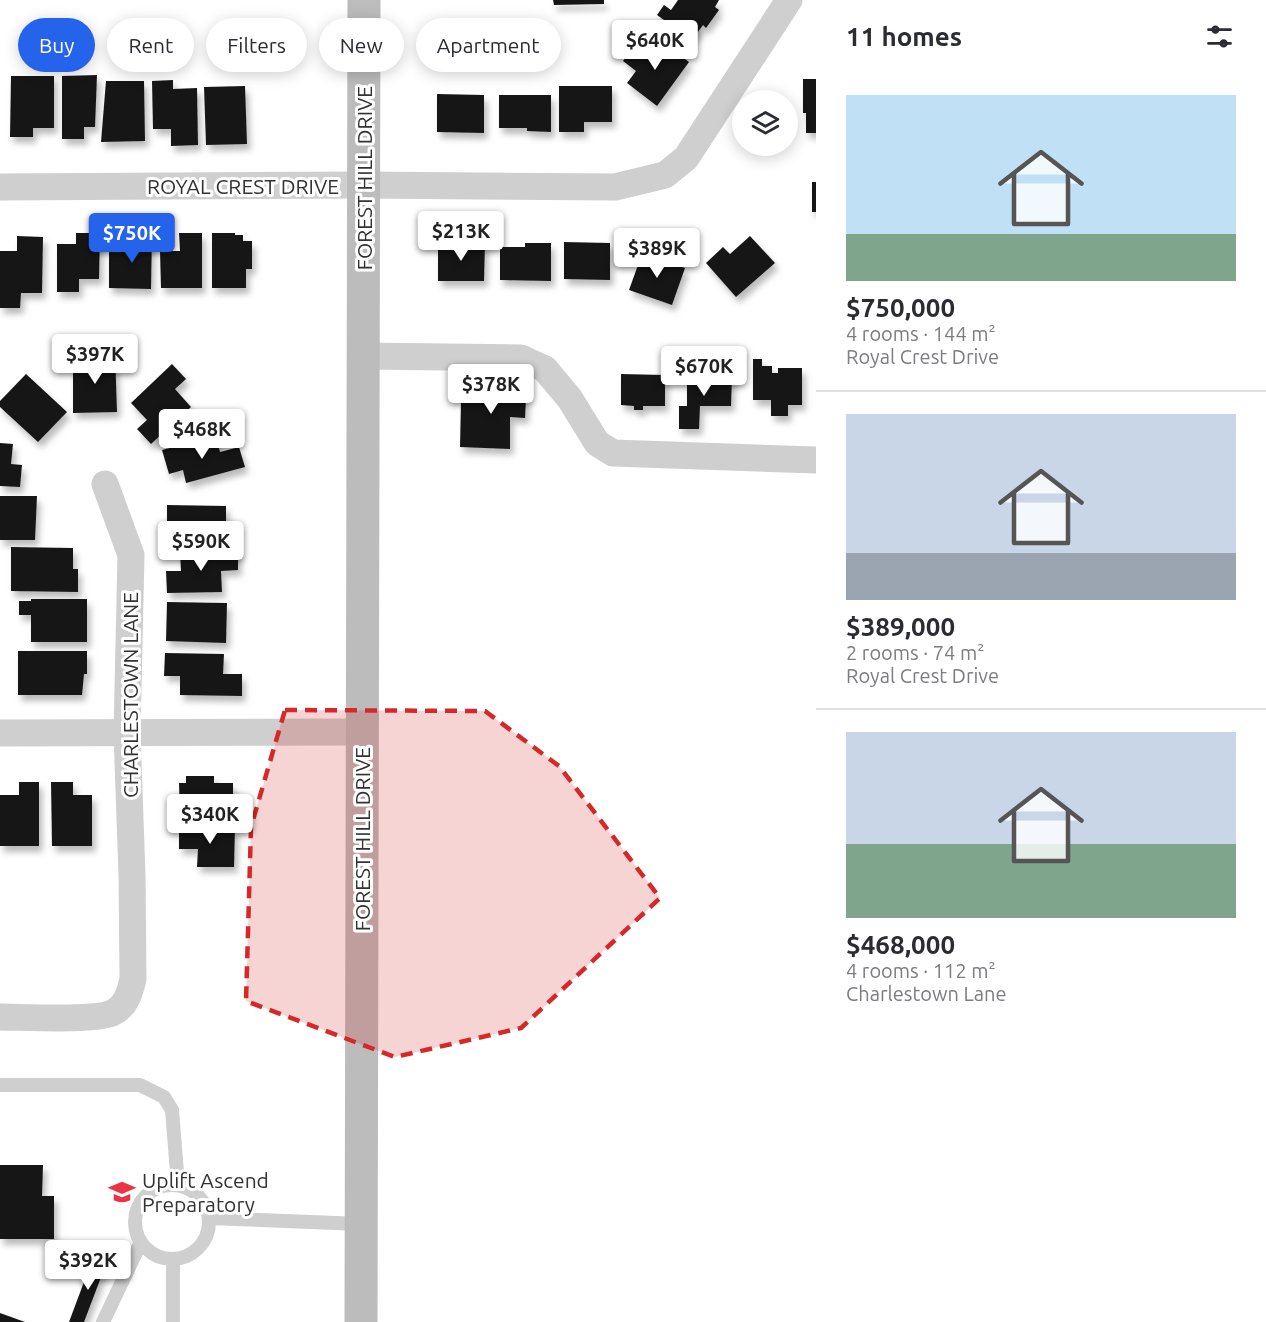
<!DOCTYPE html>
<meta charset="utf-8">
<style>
:root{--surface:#fff;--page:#f2f2f3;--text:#2b2b33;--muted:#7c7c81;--line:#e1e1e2;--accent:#2563eb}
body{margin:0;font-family:Ubuntu,sans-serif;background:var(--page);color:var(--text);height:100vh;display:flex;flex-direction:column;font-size:22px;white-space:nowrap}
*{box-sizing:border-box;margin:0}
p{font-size:20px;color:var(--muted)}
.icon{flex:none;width:33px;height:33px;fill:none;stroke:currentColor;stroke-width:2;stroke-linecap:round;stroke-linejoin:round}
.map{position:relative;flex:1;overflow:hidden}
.panel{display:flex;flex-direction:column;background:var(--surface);width:450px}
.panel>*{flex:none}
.banner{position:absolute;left:18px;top:18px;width:570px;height:54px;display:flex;gap:12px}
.fabs{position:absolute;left:732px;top:90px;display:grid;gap:12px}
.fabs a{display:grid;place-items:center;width:66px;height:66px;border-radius:50%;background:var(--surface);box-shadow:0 3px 15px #0003;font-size:30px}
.price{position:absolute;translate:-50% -51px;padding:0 14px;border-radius:6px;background:#fff;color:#222;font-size:20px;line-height:39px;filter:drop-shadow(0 2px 3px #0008)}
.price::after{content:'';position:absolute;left:50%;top:36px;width:18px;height:14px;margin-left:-9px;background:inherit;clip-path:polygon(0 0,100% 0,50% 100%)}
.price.selected{background:var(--accent);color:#fff}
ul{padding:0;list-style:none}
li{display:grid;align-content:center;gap:12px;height:318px;padding:0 30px}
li+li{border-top:2px solid var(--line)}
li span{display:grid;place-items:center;height:186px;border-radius:0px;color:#555}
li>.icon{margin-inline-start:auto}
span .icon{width:108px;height:108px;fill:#fffc;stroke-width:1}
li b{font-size:26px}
h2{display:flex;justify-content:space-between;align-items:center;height:72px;padding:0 30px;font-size:26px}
.tag{padding:0 21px;border-radius:27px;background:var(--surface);box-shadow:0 3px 15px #0003;font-size:21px;line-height:54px}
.tag.selected{background:var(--accent);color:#fff}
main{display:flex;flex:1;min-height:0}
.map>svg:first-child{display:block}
</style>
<main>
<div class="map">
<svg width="816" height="1322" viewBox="0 0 816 1322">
<defs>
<filter id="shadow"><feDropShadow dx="3.5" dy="6" stdDeviation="3" flood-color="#0004"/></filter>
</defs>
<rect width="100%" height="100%" fill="#fff"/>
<!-- building -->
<path fill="#191919" filter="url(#shadow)" d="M553 0H604V4L554 5Z
M678 0H719L715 7 719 10 706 28 703 25 692 40 657 15 664 5 671 10Z
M660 40 689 62 657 106 627 83 636 71 623 61 635 45 649 55Z
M97 75 95 127H84V139H62V76Z
M11 76H54V128H33V137H10Z
M803 79H816V133H806V113H803Z
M173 80V89L197 88 198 145 171 146V129H153L152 81Z
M106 81H144L145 141 101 142Z
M245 86 247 144 206 145 204 87Z
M559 86H612V122H584V132H559Z
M437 94 484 95V133L437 132Z
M499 95H551V132L527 131V128H499Z
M812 182H816V212H812Z
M76 233H100L99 279H79V292H57V244H76Z
M179 233H202V288H161L160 251H180Z
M212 233H235V235H243V241H252V269H246V288H212Z
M128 234H152L151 289 109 288V252H128Z
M17 236 43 237 42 293H21L20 308H0V251H17Z
M750 236 775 263 736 297 706 263 723 247 730 254Z
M564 242 610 243V280L564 279Z
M438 243H485L484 281H438Z
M525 243H551V281L500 280V247H525Z
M642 254 653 258 654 255 662 258 661 260 685 268 672 305 629 290Z
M94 352H115L117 412 73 413V361H94Z
M753 359H762V366H772V373H778V368H802V405H788V416H771V400H753Z
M172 364 186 379 175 389 191 407 151 444 137 429 147 420 131 403Z
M26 374 67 412 38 442 0 407V401Z
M621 374 665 375V406H643V410H634V406L621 405Z
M687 374 732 375 731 406H700L699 429H679V406H687Z
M484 375 512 376V397L526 398 525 418 510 417V449L460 447 461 401H484Z
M215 436 220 452 239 447 245 467 186 483 183 470 169 474 162 450Z
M0 443 13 444 11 464 22 465 20 487 0 486Z
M0 496H37L35 540H0Z
M167 505 226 506V540H167Z
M11 547 73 548V569H78V592L11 591Z
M238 551V570L221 571 222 592 167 593 166 571H181L180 552Z
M31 599H87V642H31V615H19V601H31Z
M167 602 227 603 226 643 166 641Z
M18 651H87V674H84L82 695H18Z
M165 653 224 654 223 674H242V696L180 695V676H164Z
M186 776H214V783H233V816L180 817 179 783H186Z
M19 782H39V846H0V795H19Z
M51 782H73V795H92V846H52Z
M179 826 235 827 234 867H197L198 849H179Z
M0 1165H43L42 1196H54V1239H0Z
M93 1258 106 1264 84 1322H69Z
M0 1313 25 1322H0Z"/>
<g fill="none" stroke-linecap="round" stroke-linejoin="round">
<!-- service -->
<path stroke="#cfcfcf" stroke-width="14" d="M0 1085H140L164 1097 172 1110 178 1185
M135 1222a37 37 0 1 1 74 0a37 37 0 1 1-74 0Z
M209 1218 361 1224
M103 1322 141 1242
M173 1322V1259"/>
<!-- minor -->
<path stroke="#cfcfcf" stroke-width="27" d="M0 187 363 185 615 187 665 175 686 158 789 0
M363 356 521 358 545 369 570 399 597 443 613 453 816 460
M0 733 362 732
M0 1017C23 1017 94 1021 112 1013 126 1007 130 992 133 979L132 875 127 733 131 555 105 484"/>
<!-- secondary -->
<path stroke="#bcbcbc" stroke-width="33" d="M361 1322 364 0"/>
</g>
<!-- marked area -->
<path fill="#d62828" fill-opacity="0.2" stroke="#d62828" stroke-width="4.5" stroke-dasharray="12 8" stroke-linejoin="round" d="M285 710 485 711 559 766 660 898 521 1028 395 1057 246 1001 251 827Z"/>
<!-- icons -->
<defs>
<g id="school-bare" transform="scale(2.07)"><path d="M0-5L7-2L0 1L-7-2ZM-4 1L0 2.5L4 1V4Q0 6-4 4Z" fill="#ea3344" stroke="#fff" stroke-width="2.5" paint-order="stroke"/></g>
</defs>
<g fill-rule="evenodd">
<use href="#school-bare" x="122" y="1192"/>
</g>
<g text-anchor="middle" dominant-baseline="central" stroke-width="6" stroke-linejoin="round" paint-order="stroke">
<!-- street labels -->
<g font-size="21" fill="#323232" stroke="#fff">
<text transform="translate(364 178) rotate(-90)">FOREST HILL DRIVE</text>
<text x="243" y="186">ROYAL CREST DRIVE</text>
<text transform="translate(130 695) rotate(-90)">CHARLESTOWN LANE</text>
<text transform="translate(362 839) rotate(-90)">FOREST HILL DRIVE</text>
</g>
<!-- poi labels -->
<g font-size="21" fill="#323232" stroke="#fff" text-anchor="start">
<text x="142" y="1180">Uplift Ascend<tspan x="142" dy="24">Preparatory</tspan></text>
</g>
</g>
</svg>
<div class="fabs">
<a><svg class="icon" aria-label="layers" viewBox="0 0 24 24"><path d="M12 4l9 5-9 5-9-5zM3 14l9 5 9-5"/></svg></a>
</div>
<b class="price" style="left:655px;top:71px">$640K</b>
<b class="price" style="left:461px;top:262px">$213K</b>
<b class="price selected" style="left:132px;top:264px">$750K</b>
<b class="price" style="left:657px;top:279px">$389K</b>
<b class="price" style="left:95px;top:385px">$397K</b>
<b class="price" style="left:704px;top:397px">$670K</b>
<b class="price" style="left:491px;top:415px">$378K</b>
<b class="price" style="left:202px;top:460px">$468K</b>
<b class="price" style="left:201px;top:572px">$590K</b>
<b class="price" style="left:210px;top:845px">$340K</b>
<b class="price" style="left:88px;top:1291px">$392K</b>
<div class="banner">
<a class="tag selected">Buy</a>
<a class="tag">Rent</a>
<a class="tag">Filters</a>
<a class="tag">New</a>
<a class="tag">Apartment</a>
</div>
</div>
<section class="panel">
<h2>11 homes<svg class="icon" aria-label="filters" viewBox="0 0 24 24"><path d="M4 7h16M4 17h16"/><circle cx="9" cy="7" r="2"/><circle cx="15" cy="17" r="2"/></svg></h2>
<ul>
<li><span style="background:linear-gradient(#bfe0f5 75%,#7fa58c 0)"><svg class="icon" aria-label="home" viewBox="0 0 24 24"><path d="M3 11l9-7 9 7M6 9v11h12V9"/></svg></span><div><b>$750,000</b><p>4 rooms · 144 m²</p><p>Royal Crest Drive</p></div></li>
<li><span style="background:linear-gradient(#c9d6e8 75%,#9aa5b1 0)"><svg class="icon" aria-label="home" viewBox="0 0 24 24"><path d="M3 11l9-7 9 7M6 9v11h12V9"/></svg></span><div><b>$389,000</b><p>2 rooms · 74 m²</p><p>Royal Crest Drive</p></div></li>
<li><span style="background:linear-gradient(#c9d6e8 60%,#7fa58c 0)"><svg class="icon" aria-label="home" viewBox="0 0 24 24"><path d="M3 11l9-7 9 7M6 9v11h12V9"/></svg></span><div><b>$468,000</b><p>4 rooms · 112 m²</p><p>Charlestown Lane</p></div></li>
</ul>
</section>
</main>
